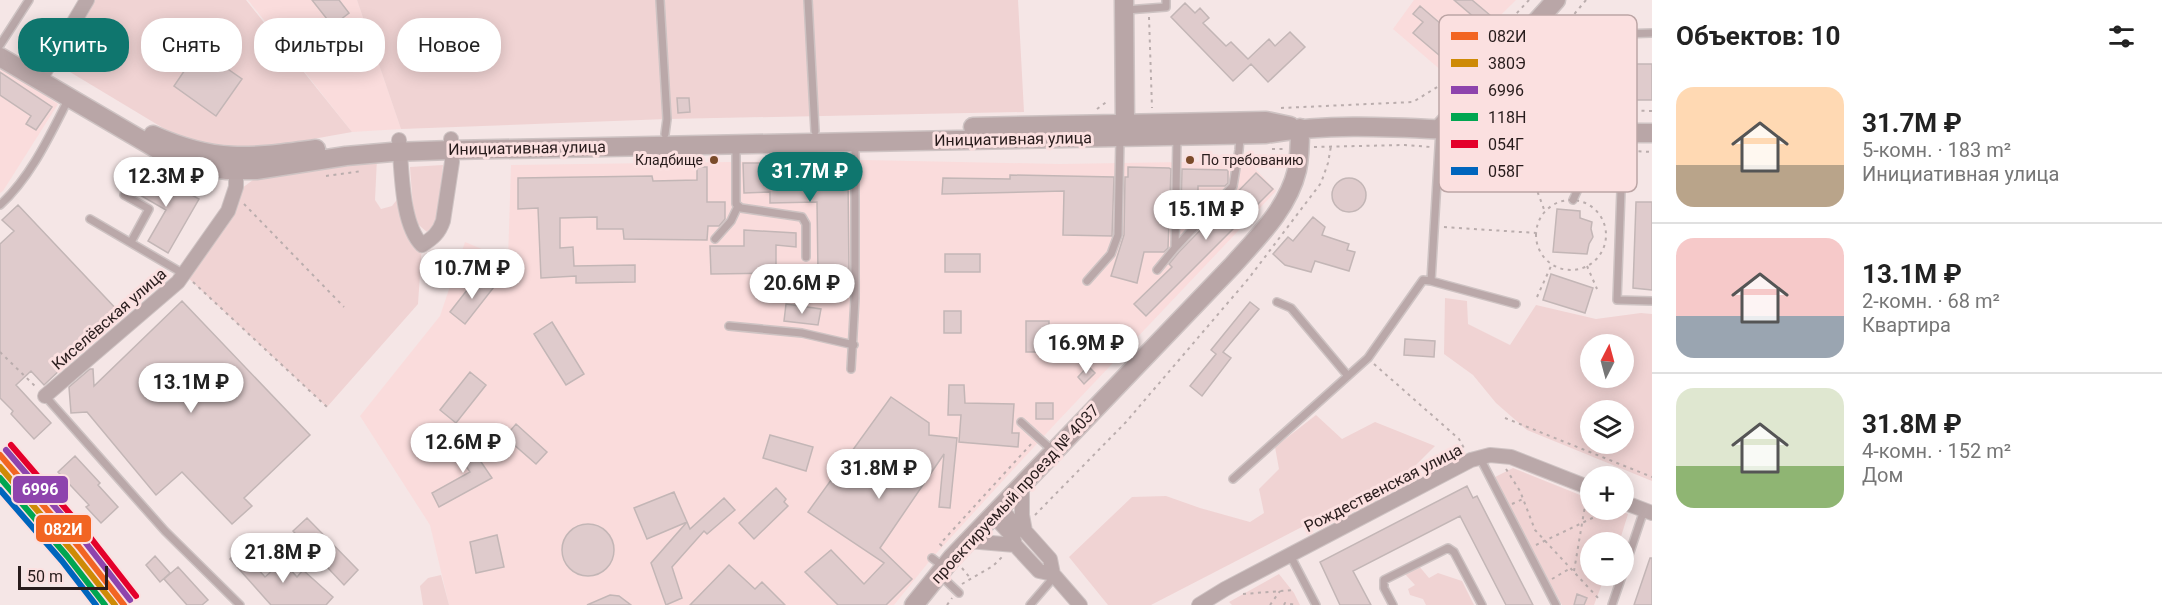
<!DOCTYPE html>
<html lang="ru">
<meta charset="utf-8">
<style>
:root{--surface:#fff;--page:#f6f6f6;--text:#222;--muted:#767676;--line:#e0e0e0;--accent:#0f766e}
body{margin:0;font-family:Roboto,sans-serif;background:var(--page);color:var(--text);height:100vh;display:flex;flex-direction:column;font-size:22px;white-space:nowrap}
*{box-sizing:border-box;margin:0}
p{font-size:20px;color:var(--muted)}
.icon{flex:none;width:33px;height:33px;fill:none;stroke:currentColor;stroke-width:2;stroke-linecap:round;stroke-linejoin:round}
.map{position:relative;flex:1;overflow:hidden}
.panel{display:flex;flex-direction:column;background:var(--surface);width:510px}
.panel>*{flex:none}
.guide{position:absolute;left:18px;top:18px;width:570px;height:54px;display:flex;gap:12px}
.needle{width:39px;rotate:6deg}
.tools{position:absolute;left:1580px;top:334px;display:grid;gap:12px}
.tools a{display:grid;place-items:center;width:54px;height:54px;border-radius:50%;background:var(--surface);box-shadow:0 3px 15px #0003;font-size:30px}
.scale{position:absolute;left:18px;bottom:15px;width:90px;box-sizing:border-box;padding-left:6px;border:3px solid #281c1c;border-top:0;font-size:16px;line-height:21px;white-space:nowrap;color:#281c1c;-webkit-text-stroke:4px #fbe0e0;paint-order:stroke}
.price{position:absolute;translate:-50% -51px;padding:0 14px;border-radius:21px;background:#fff;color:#222;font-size:20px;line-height:39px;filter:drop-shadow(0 2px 3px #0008)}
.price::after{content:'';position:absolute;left:50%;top:36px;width:18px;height:14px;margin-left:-9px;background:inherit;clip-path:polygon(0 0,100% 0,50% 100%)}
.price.current{background:var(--accent);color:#fff}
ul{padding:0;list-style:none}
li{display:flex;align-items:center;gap:18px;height:150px;padding:0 24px}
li+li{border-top:2px solid var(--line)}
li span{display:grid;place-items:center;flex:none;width:168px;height:120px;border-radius:18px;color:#555}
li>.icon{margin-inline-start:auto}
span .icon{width:72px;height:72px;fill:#fffc;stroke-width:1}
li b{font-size:26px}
h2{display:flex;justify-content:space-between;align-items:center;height:72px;padding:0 24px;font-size:26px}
.pill{padding:0 21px;border-radius:24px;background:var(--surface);box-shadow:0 3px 15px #0003;font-size:21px;line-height:54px}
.pill.current{background:var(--accent);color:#fff}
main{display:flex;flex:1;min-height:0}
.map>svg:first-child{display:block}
</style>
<main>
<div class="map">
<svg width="1652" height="605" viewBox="0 0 1652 605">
<rect width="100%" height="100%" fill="#f5e6e6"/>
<!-- built -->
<path fill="#fadcdc" d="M248 0H357L401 129 352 132Z
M1414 0H1516L1443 72 1393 29Z
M0 66 58 104 3 191 0 193Z
M864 160 1059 164 1248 161 1276 191 1056 423 932 558 894 605H449L430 525 360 416 440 316 465 242 508 260 511 165Z"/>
<!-- green -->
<path fill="#f0d3d3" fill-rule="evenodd" d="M95 0H246L352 132 251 150 226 149 178 137 55 63Z
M357 0H1018L1024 112 667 119 401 129Z
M377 158 375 200 381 209 392 206 400 196 422 245 418 304 327 407 184 274 234 194 261 174Z
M443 165 437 223 427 232 414 221 410 167Z
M1445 298 1467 301 1468 324 1510 345 1536 305 1596 319 1641 313 1652 314V481L1527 430 1496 403 1473 375 1444 354ZM1590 345H1623V378H1590ZM1590 411H1623V444H1590Z
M1316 415 1342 439 1375 422 1435 446 1410 471 1151 605H1108L1069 557 1132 497 1166 496 1200 508 1250 522 1264 513 1259 489 1279 469 1275 447Z
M1513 468 1590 499V510H1618L1628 514 1619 543H1590V576H1605L1594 605H1562L1493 478Z
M1419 566 1429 578 1438 573 1462 581 1474 605H1426L1423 599 1410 595 1408 589 1415 585 1405 574Z
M1279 574 1294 593 1300 605H1232L1229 602Z
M441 575 449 605H423L420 586 428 578Z"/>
<!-- building -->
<path fill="#dfcbcc" stroke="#c3b6b6" stroke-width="1.5" d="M312 0H339L349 13 340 20 361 46 353 52Z
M1454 0H1472L1497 21 1489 30Z
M1185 3 1195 13 1200 8 1209 18 1203 23 1226 46 1231 42 1248 59 1269 39 1275 46 1290 32 1305 47 1268 82 1251 64 1233 81 1171 17Z
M1420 6 1462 42 1446 61 1413 33 1423 22 1413 14Z
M199 49 242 79 216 116 174 86Z
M1617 64H1652V100H1616Z
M0 72 52 107 36 130 26 124 31 116 0 95Z
M677 98H689L690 112 678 113Z
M743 163H837V178H848L849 273 818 274 817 202 770 203V192L744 193Z
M697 167H707V202H725V219L719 226H708L707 240 624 239 623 229H597V217L560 218V248L573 247 574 266 635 265V282L576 283V276L541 278 538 208 518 209V178L652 176 653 181 697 180Z
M1128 167 1169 168 1171 169 1168 248 1164 252H1144L1137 283 1111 276 1124 235 1125 177H1128Z
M146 169 199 199 168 253 148 241 166 210 133 191Z
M1182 169 1228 170V183L1225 186H1198V210H1181Z
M1256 173 1273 189 1146 316 1134 304 1172 267 1169 264 1179 252Z
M1010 175 1114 177 1112 236 1063 235 1064 191 942 194 943 178 1010 179Z
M1332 195a17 17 0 1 1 34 0a17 17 0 1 1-34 0Z
M1636 202H1652V290L1633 288Z
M18 205 120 313 44 385 31 371 16 385 51 423 34 439 11 414 13 411 0 398V244L14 231 2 220Z
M1557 209 1580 211V218L1592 222 1591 229 1593 237 1589 244 1587 254 1553 252Z
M1313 217 1325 227 1322 235 1349 244 1347 250 1355 252 1349 271 1315 261 1311 272 1285 265 1273 254 1288 237 1293 241Z
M744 230 796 233V247L776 245V273L711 274 710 246H744Z
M945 254H980V272H945Z
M1551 274 1593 288 1585 313 1543 300Z
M478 276 494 287 465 324 450 312Z
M182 301 310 435 244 498 252 506 232 524 182 472 156 495 87 412 71 413 69 387 90 369H93L94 386Z
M1250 302 1259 309 1223 352 1231 358 1202 396 1190 386 1216 354 1211 350Z
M786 304 821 309 818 325 784 321Z
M944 311H961V333H944Z
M1026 321H1049V352H1026Z
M552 322 584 374 566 385 534 334Z
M1405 339 1435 341 1434 357 1404 355Z
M1088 366 1095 373 1084 384 1078 377Z
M470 372 486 385 456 423 440 410Z
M949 385H964L965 403 1014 404 1012 433H1019L1018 447 959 442 961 415H948Z
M891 397 929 423V435L957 438 950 508 939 507 944 454 880 548 912 579 886 605H838L805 572 831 550 864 584 884 563 808 512Z
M1036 403H1053V419H1036Z
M516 424 547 452 536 464 505 437Z
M462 434 492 478 439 507 432 493 470 472 450 443Z
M770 435 813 447 806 471 763 458Z
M75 456 100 483 98 485 118 507 101 523 86 507 89 505 58 472Z
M1467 486 1473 498 1477 496 1533 605H1506L1460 516 1353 571 1371 605H1340L1320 562Z
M776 488 786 499 784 502 788 506 754 539 739 523Z
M674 492 687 522 647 539 634 508Z
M724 498 735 510 707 534 704 531 672 567 682 598 666 605 651 563 687 522 690 529Z
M307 518 358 570 344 585 293 531Z
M562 550a26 26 0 1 1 52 0a26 26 0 1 1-52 0Z
M497 535 504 567 476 573 470 542Z
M240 549 265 577 283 561 297 577 303 570 333 597 326 605H271L230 559Z
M155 556 170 573 160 582 146 565Z
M1650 558H1652V605H1634Z
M729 565 755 589 762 582 785 605H690Z
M178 567 208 600 202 605H187L164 579Z
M1577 594 1587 598 1584 605H1574Z
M610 595 619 596 631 605H587Z"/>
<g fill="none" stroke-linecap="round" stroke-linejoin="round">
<!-- lane casing -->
<g stroke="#cec3c3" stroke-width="10">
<path id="lane" d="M660 0 667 119 665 134
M808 0 815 131
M1126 10 1166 7V0
M0 45 29 0
M1613 132C1610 105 1605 56 1621 34L1652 33
M1623 135 1617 300 1652 301
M1177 136 1175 248 1233 186 1239 150 1240 137
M736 147V204L741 208 802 217 806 224V257
M124 195 149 209 131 242
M1573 200 1584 176 1588 135
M0 205C31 177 50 135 69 98
M90 219 184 274
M715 239 731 221 738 206
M1157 270 1175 248
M1087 281 1111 254 1118 235 1120 137
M1431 281 1440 131
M1277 302 1291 308 1348 376
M729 326 802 333 854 345
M851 369 855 298V145
M45 396 165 531 240 605
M1021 422 1052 450
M1480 458 1556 605
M1233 479 1368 358 1423 280 1431 281 1516 304
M1290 555 1316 605
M932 558 944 567
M1623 573 1644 510
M940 575 959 593
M1030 605 1055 576
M1393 605 1384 588V580L1448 548 1454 552 1482 605
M1612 605 1622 576"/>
</g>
<!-- street casing -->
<g stroke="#cec3c3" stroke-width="16">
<path id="street" d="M44 73 87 0
M399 140C402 170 401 224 422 245 433 238 439 233 443 221L452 162 451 139
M45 396 178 282 228 211 236 187V170
M1022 484V515L1025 531
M1623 502 1652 513
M1000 508 1017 527 1025 531 1050 559 1053 574 1080 605
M993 515 1013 537 1015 545 1039 571 1053 574
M968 541 1015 545
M1199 605 1225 589 1471 460 1490 455 1511 457 1590 488"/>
</g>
<!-- secondary casing -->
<g stroke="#cec3c3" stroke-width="21">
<path id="secondary" d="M1124 0 1125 124
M0 57 174 159 199 166 227 170H256L346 156 392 152 452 150 1266 134C1343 120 1423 130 1500 132 1551 134 1601 132 1652 133
M973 127 1266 121 1290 126
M1440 128 1556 0
M153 135C216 163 249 158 316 149
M914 605 952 558 1233 265C1258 237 1288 208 1297 170 1300 156 1300 142 1300 128"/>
</g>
<!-- path -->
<path stroke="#baadad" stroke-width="2" stroke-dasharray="3 4.5" stroke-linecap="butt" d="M1586 0 1499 104 1501 108 1601 109
M1149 17 1152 108
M1281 108 1413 102 1463 71 1529 0
M1097 109 1109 100
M1619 110 1652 111
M1314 147 1405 145 1431 147
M1448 148 1577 155
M1272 149H1284
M1631 151 1652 152
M1595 154 1613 152
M326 176 362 171
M1535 185 1545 212
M1536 235a35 35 0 1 1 70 0a35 35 0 1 1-70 0Z
M244 204 344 307
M1444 227 1536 233
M1587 266 1597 289
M193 282 327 407
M1537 297 1552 264
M0 352 37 388
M1374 364 1459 439 1465 450
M1505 418 1652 477
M1506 469 1520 491 1535 530 1599 599
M1512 504 1523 499
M1035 515 1126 422 1249 278 1321 183 1328 163 1331 146
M1536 545 1609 510
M942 546 940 544 1032 443
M962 568 971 579
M1574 571 1586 500
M1552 579 1571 568
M962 584 993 566 1002 557
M1243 594 1294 590
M947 605 952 598
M1270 605 1280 591
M1284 605 1285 603 1296 605"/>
<!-- lane -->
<use href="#lane" stroke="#baa8a9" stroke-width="7"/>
<!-- street -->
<use href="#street" stroke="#baa8a9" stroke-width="14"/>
<!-- secondary -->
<use href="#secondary" stroke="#b9a6a7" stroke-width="18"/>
<!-- rail-1 casing -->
<g stroke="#fbe0e0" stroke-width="10">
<path id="rail-1" d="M0 455 79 547 124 605"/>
</g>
<!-- rail-2 casing -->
<g stroke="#fbe0e0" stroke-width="10">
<path id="rail-2" d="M0 467 73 552 115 605"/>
</g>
<!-- rail-3 casing -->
<g stroke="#fbe0e0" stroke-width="10">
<path id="rail-3" d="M6 450 85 542 130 600"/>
</g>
<!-- rail-4 casing -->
<g stroke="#fbe0e0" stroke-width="10">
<path id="rail-4" d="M0 478 67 556 105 605"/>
</g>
<!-- rail-5 casing -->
<g stroke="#fbe0e0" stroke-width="10">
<path id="rail-5" d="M11 445 90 537 136 596"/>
</g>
<!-- rail-6 casing -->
<g stroke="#fbe0e0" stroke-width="10">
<path id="rail-6" d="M0 490 62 561 96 605"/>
</g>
<!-- rail-1 -->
<use href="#rail-1" stroke="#f26522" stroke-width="6"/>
<!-- rail-2 -->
<use href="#rail-2" stroke="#ce8a06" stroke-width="6"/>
<!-- rail-3 -->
<use href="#rail-3" stroke="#8e44ad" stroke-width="6"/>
<!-- rail-4 -->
<use href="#rail-4" stroke="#00a651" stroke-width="6"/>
<!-- rail-5 -->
<use href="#rail-5" stroke="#e4002b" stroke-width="6"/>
<!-- rail-6 -->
<use href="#rail-6" stroke="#0065bd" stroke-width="6"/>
</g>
<!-- markers -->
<g fill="#7a4b2a" stroke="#fbe0e0" stroke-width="2">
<circle cx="714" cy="160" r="5"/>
<circle cx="1190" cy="160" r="5"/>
</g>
<g text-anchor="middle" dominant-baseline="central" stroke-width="6" stroke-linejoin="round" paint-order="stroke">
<!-- bus labels -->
<g font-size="14" fill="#281c1c" stroke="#fbe0e0" text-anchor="end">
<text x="703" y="160">Кладбище</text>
<text x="1201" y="160" text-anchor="start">По требованию</text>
</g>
<!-- street labels -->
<g font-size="16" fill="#281c1c" stroke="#fbe0e0">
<text transform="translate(1013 139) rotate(-1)">Инициативная улица</text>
<text transform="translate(527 148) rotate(-1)">Инициативная улица</text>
<text transform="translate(109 319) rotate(-41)">Киселёвская улица</text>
<text transform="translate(1383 488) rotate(-27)">Рождественская улица</text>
<text transform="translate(1015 494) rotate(-47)">проектируемый проезд № 4037</text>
</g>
</g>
<!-- legend -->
<rect x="1439" y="15" width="198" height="177" rx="9" fill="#fbe0e0" stroke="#bca5a5" stroke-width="1.5"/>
<rect x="1451" y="32" width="27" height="8" fill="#f26522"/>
<rect x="1451" y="59" width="27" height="8" fill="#ce8a06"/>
<rect x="1451" y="86" width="27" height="8" fill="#8e44ad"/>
<rect x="1451" y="113" width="27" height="8" fill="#00a651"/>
<rect x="1451" y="140" width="27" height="8" fill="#e4002b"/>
<rect x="1451" y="167" width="27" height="8" fill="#0065bd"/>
<g font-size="16" fill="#281c1c">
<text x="1488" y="42">082И</text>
<text x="1488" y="69">380Э</text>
<text x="1488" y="96">6996</text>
<text x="1488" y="123">118Н</text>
<text x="1488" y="150">054Г</text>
<text x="1488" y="177">058Г</text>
</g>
<g stroke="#fbe0e0" stroke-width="2">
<rect x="12" y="475" width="57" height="29" rx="6" fill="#8e44ad"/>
<rect x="35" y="514" width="57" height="29" rx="6" fill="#f26522"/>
</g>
<g font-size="16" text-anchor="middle" font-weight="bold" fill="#fff">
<text x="40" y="495">6996</text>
<text x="63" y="535">082И</text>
</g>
</svg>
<div class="tools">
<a><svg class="needle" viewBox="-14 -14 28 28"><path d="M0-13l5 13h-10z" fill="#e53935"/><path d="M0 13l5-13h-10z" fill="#767676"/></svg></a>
<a><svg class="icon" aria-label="layers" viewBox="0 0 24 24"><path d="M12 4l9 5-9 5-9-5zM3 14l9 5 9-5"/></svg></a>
<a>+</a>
<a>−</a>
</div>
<div class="scale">50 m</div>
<b class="price current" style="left:810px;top:203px">31.7M ₽</b>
<b class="price" style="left:166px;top:208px">12.3M ₽</b>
<b class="price" style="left:1206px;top:241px">15.1M ₽</b>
<b class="price" style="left:472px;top:300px">10.7M ₽</b>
<b class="price" style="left:802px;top:315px">20.6M ₽</b>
<b class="price" style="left:1086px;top:375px">16.9M ₽</b>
<b class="price" style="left:191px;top:414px">13.1M ₽</b>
<b class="price" style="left:463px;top:474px">12.6M ₽</b>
<b class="price" style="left:879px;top:500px">31.8M ₽</b>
<b class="price" style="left:283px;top:584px">21.8M ₽</b>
<div class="guide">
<a class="pill current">Купить</a>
<a class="pill">Снять</a>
<a class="pill">Фильтры</a>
<a class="pill">Новое</a>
</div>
</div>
<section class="panel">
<h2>Объектов: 10<svg class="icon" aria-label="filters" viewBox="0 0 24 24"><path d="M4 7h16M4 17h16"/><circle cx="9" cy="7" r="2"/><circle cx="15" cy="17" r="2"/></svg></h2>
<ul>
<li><span style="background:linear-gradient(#ffd9b3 65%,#b9a48a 0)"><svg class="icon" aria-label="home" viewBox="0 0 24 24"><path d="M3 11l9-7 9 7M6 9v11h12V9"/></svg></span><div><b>31.7M ₽</b><p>5-комн. · 183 m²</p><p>Инициативная улица</p></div></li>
<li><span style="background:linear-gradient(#f6c9c9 65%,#9aa5b1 0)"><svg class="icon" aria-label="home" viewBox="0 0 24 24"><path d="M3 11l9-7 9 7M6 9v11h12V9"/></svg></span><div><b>13.1M ₽</b><p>2-комн. · 68 m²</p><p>Квартира</p></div></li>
<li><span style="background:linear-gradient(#dfe7d0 65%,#8fb573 0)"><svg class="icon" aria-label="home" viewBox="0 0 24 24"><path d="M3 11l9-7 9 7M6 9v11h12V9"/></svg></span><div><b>31.8M ₽</b><p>4-комн. · 152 m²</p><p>Дом</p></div></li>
</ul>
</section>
</main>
